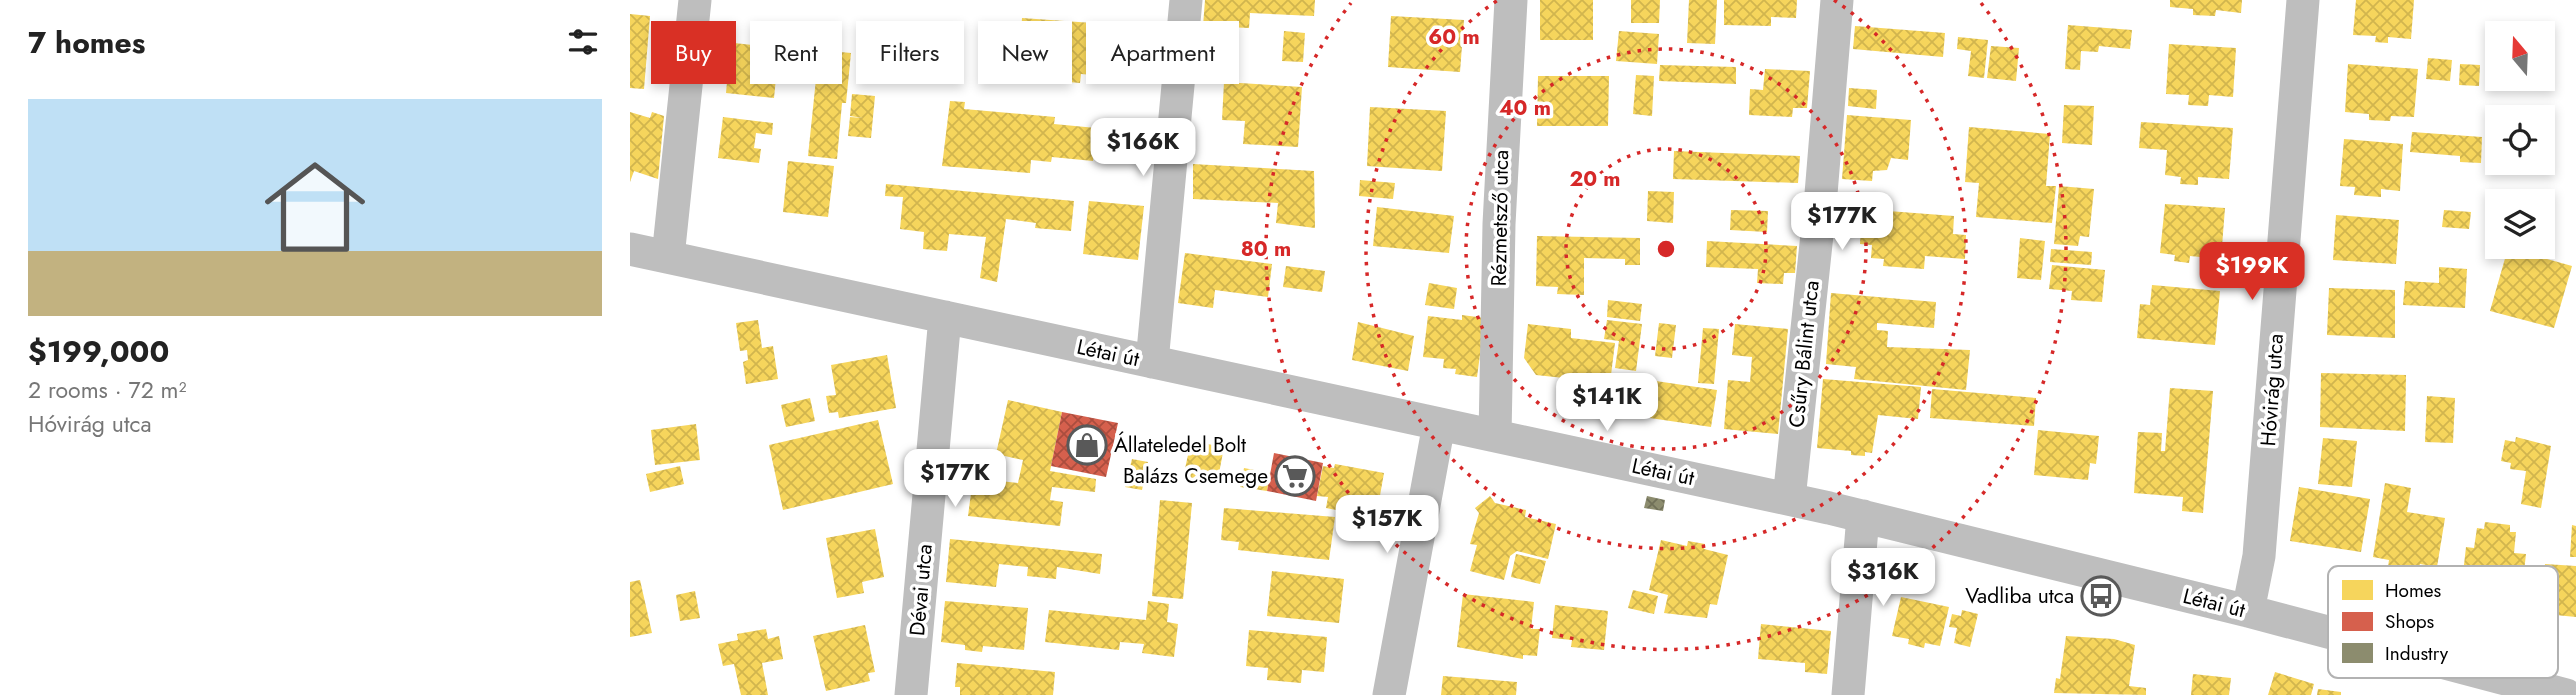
<!DOCTYPE html>
<meta charset="utf-8">
<style>
:root{--surface:#fff;--page:#f2f2f2;--text:#222;--muted:#767676;--line:#e0e0e0;--accent:#d93025}
body{margin:0;font-family:Jost,sans-serif;background:var(--page);color:var(--text);height:100vh;display:flex;flex-direction:column;font-size:26px;white-space:nowrap}
*{box-sizing:border-box;margin:0}
p{font-size:23px;color:var(--muted)}
.icon{flex:none;width:38px;height:38px;fill:none;stroke:currentColor;stroke-width:2;stroke-linecap:round;stroke-linejoin:round}
.map{position:relative;flex:1;overflow:hidden}
.sheet{display:flex;flex-direction:column;background:var(--surface);width:630px}
.sheet>*{flex:none}
.guide{position:absolute;left:21px;top:21px;width:665px;height:63px;display:flex;gap:14px}
.needle{width:46px;rotate:341deg}
.buttons{position:absolute;left:1855px;top:21px;display:grid;gap:14px}
.buttons a{display:grid;place-items:center;width:70px;height:70px;border-radius:0px;background:var(--surface);box-shadow:0 4px 10px #0003;font-size:35px}
.price{position:absolute;translate:-50% -60px;padding:0 16px;border-radius:14px;background:#fff;color:#222;font-size:23px;line-height:46px;filter:drop-shadow(0 2px 4px #0008)}
.price::after{content:'';position:absolute;left:50%;top:42px;width:21px;height:16px;margin-left:-10px;background:inherit;clip-path:polygon(0 0,100% 0,50% 100%)}
.price.current{background:var(--accent);color:#fff}
ul{padding:0;list-style:none}
li{display:grid;align-content:center;gap:14px;height:371px;padding:0 28px}
li+li{border-top:2px solid var(--line)}
li span{display:grid;place-items:center;height:217px;border-radius:0px;color:#555}
li>.icon{margin-inline-start:auto}
span .icon{width:126px;height:126px;fill:#fffc;stroke-width:1}
li b{font-size:30px}
h2{display:flex;justify-content:space-between;align-items:center;height:84px;padding:0 28px;font-size:30px}
.chip{padding:0 24px;border-radius:0px;background:var(--surface);box-shadow:0 4px 10px #0003;font-size:24px;line-height:63px}
.chip.current{background:var(--accent);color:#fff}
main{display:flex;flex:1;min-height:0}
.map>svg:first-child{display:block}
</style>
<main>
<section class="sheet">
<h2>7 homes<svg class="icon" aria-label="filters" viewBox="0 0 24 24"><path d="M4 7h16M4 17h16"/><circle cx="9" cy="7" r="2"/><circle cx="15" cy="17" r="2"/></svg></h2>
<ul>
<li><span style="background:linear-gradient(#bfe0f5 70%,#c2b280 0)"><svg class="icon" aria-label="home" viewBox="0 0 24 24"><path d="M3 11l9-7 9 7M6 9v11h12V9"/></svg></span><div><b>$199,000</b><p>2 rooms · 72 m²</p><p>Hóvirág utca</p></div></li>
</ul>
</section>
<div class="map">
<svg width="1946" height="695" viewBox="0 0 1946 695">
<defs>
<pattern id="homes-cross-hatch" width="8" height="8" patternUnits="userSpaceOnUse" patternTransform="scale(1.75)"><rect width="8" height="8" fill="#f6d55c"/><path d="M0 0l8 8M0 8l8-8" fill="none" stroke="#d1b54e"/></pattern>
<pattern id="shops-cross-hatch" width="8" height="8" patternUnits="userSpaceOnUse" patternTransform="scale(1.75)"><rect width="8" height="8" fill="#d6604d"/><path d="M0 0l8 8M0 8l8-8" fill="none" stroke="#ab4d3e"/></pattern>
<pattern id="industry-cross-hatch" width="8" height="8" patternUnits="userSpaceOnUse" patternTransform="scale(1.75)"><rect width="8" height="8" fill="#8c8c6e"/><path d="M0 0l8 8M0 8l8-8" fill="none" stroke="#707058"/></pattern>
</defs>
<rect width="100%" height="100%" fill="#fff"/>
<!-- homes -->
<path fill="url(#homes-cross-hatch)" d="M575 0H685L684 16 620 13 619 28 573 26Z
M910 0H963V40H910Z
M1001 0H1030L1029 23H1001Z
M1059 0H1087L1085 44 1057 43Z
M1094 0H1167L1166 18 1141 17V26L1094 25Z
M1540 0H1612L1611 13 1586 10 1585 16 1563 15V9L1540 7Z
M1726 0H1784L1781 39 1758 37V43L1745 42 1746 36 1723 35Z
M0 14 20 16 14 89 0 88Z
M761 16 834 20 830 72 758 67Z
M392 18 491 25 489 51 477 50 475 76 451 74 450 83 404 79V67L389 66Z
M1438 25 1502 30 1500 49 1469 46 1468 52 1451 51 1450 70 1435 69Z
M1225 26 1315 33 1313 57 1223 49Z
M654 31 675 33 673 62 652 61Z
M989 31 1029 34 1027 64 986 61Z
M1328 37 1358 40 1354 78 1338 76 1341 51 1327 49Z
M95 42 149 48 144 98 96 93 98 71H93Z
M1539 44 1606 48 1603 97 1579 95 1578 106 1558 105 1559 95 1536 94Z
M1361 46 1389 48 1386 81 1357 78Z
M189 50 221 53 216 103H212L207 159 178 156Z
M1798 58 1822 60 1820 81 1796 79Z
M1718 64 1788 69 1784 117 1761 116 1760 121 1739 120V114L1715 112Z
M1830 64 1850 65 1849 86 1829 85Z
M1030 65 1106 67V84L1029 81Z
M1135 69 1180 71 1177 108H1163L1162 117 1119 115 1120 89 1133 90Z
M1006 75 1024 76 1022 116 1003 114Z
M908 76H979L978 126H907Z
M594 82 672 87 668 147 613 144 615 121 592 120Z
M1219 88 1247 90 1246 109 1218 106Z
M222 94 245 96 241 138 218 136 220 117 233 118 220 116Z
M320 101 335 102 334 109 425 117 424 124 466 128 463 161 422 157 421 162 401 160 400 173 312 166Z
M1434 105 1464 106 1462 145 1432 143Z
M740 107 816 111 812 171 737 166Z
M0 112 20 118 22 112 34 116 28 179 4 171 0 182Z
M1217 115 1281 120 1278 160 1261 158 1257 170 1243 171 1242 181 1212 179Z
M93 117 143 123 142 135 126 133 124 148 131 149 129 163 88 158Z
M1511 122 1603 128 1599 179 1568 177V185L1550 184 1551 177 1535 175 1537 150 1509 148Z
M1339 127 1420 134 1416 186H1426L1422 223 1346 217 1349 183 1335 182Z
M1782 132 1852 137 1851 163 1830 162V156L1780 152Z
M1714 139 1773 144 1770 191 1751 189V197L1724 195 1725 187 1710 186Z
M1044 151 1170 156 1168 183 1043 179Z
M158 161 204 166 198 217 153 212Z
M563 164 684 171 685 228 646 223 648 203 563 199Z
M730 180 765 183 763 199 729 196Z
M256 184 444 201 441 231 405 228 406 223 376 219 367 282 350 278 356 237 319 234 317 251 293 249 294 232 270 229 273 197 255 196Z
M1429 186 1464 189 1459 237 1450 236 1448 246 1424 244Z
M1018 191 1044 192 1043 223 1017 221Z
M459 201 514 206 508 260 453 254Z
M1535 204 1595 208 1591 259 1560 256 1559 263 1544 261 1545 255 1530 253Z
M747 207 824 216 819 253 743 246Z
M1232 209 1324 216 1323 234 1336 235 1335 259 1295 256 1294 269 1253 266 1254 259 1241 258 1242 245 1230 244Z
M1101 210 1138 211 1137 232 1100 230Z
M1814 210 1841 212 1839 229 1812 227Z
M1706 215 1769 220 1766 264 1703 260Z
M907 236 1010 238V265H995V259L954 258V295L927 294 928 287 906 286Z
M1390 238 1415 241 1411 280 1387 278Z
M1077 241 1167 246 1165 273H1154L1153 284 1127 283 1128 269 1076 267Z
M1878 248 1942 266 1924 328 1860 311Z
M1421 249 1462 252 1461 265 1420 262Z
M555 253 642 264 638 297 585 290 583 308 548 303Z
M1422 265 1475 270 1472 302 1441 300 1442 291 1419 289Z
M656 266 695 271 692 292 653 287Z
M1809 267 1837 269 1835 308 1773 305 1775 281 1809 283Z
M799 283 827 288 824 309 795 305Z
M1522 285 1590 291 1585 345 1507 338 1510 304 1520 305Z
M1699 288 1765 290V338L1697 335Z
M1201 293 1306 302 1304 328 1247 323V330L1258 331 1257 347 1340 350 1336 390 1224 379 1226 367 1196 364Z
M978 300 1012 304 1010 321 977 317Z
M832 315 855 318 847 377 825 374 826 369 813 368 814 359 793 357 798 316 832 320Z
M128 320 132 348 143 346 148 379 116 384 113 362 118 360 117 350 110 351 106 323Z
M977 320 1012 324 1006 371 985 368 989 341 974 339Z
M728 322 784 336 778 371 722 360Z
M1029 323 1046 325 1042 358 1025 356Z
M898 324 941 329V338L985 343 980 383 906 375 894 358Z
M1105 324 1158 329 1148 434 1094 429 1098 380 1120 382 1122 357 1102 355Z
M1073 328 1089 329 1084 384 1068 383Z
M257 355 266 408 209 418 208 412 199 413 196 396 206 395 201 365Z
M1691 373 1776 375 1775 431 1690 427Z
M1193 379 1291 387 1288 419 1248 415 1242 453 1235 452V456L1221 455V451L1187 448Z
M1019 380 1087 390 1081 427 1013 417Z
M1540 388 1583 391 1573 513 1552 511 1553 497 1504 493 1508 432 1532 433 1531 451H1535Z
M1302 389 1406 398 1404 426 1300 418Z
M1797 396 1825 398 1823 443 1795 442Z
M180 398 185 421 156 427 151 405Z
M378 400 432 412 420 471 466 479 465 492 422 487 420 500 433 502 430 526 338 516 343 478 388 483 393 460 366 454Z
M248 420 263 484 153 510 139 445Z
M66 424 70 460 25 465 21 430Z
M1408 430 1469 436 1466 464 1460 463 1458 480 1404 475Z
M1886 437 1921 446 1911 508 1891 504 1896 471 1880 469 1881 463 1871 461 1875 440 1885 442Z
M1693 438 1727 441 1722 487 1688 484Z
M561 441 594 447 587 484 553 478Z
M502 459 518 462 512 490 495 487Z
M705 464 754 473 746 518 696 508 698 497 687 496 693 466 704 468Z
M50 466 54 484 20 492 16 474Z
M614 468 640 473 637 491 610 487Z
M1755 483 1781 488 1777 512 1815 518 1807 567 1790 564 1787 579 1757 573 1759 560 1743 557Z
M1669 487 1740 499 1731 552 1660 541Z
M860 496 865 503 896 510 895 517 926 524 918 559 887 551 880 556 874 580 840 571 847 545 840 544 849 513 845 508Z
M530 500 562 503 553 599 522 596Z
M594 508 705 517 699 560 608 550 609 542 591 540Z
M1855 522 1880 525V532H1886L1884 553 1896 554 1891 598 1831 591 1836 547 1844 548 1847 528 1854 529Z
M1942 525 1946 526V557H1940Z
M245 529 254 577 232 582 234 593 207 598 196 538Z
M320 539 472 554 470 574 427 567 426 579 397 576 398 567 369 564 366 587 316 582Z
M1031 540 1057 546 1058 541 1075 544 1074 549 1098 555 1087 605 1080 604 1077 618 1034 613 1038 595 1019 590Z
M886 554 916 561 910 584 881 577Z
M1915 564 1946 566V617L1904 613 1905 589H1914Z
M642 571 714 579 709 623 637 616Z
M10 580 22 633 0 637V582Z
M1003 590 1028 596 1024 614 998 608Z
M65 591 70 618 50 621 46 595Z
M833 594 904 602 901 629H910L907 656 893 655V659L827 647Z
M1271 597 1319 607 1310 646 1295 643 1294 648 1278 644 1279 639 1262 636Z
M315 601 398 608 394 650 353 646 352 652 335 650V645L311 642Z
M518 601 539 604 537 622 548 624 544 657 512 653 514 644 490 642 489 650 415 642 419 610 516 620Z
M925 605 978 611 974 650 941 647 942 640 922 638Z
M1332 610 1348 614 1340 647 1324 643 1327 628 1319 627 1322 614 1331 616Z
M1131 624 1201 631 1197 674 1175 672V663L1128 659Z
M235 625 245 672 238 673 240 681 196 691 183 636Z
M136 629 138 639 149 636 153 659 132 663 138 695H111L104 664 93 666 88 644 108 640 107 634Z
M619 630 697 637 694 672 672 670 671 683 637 680 638 668 616 666Z
M1436 636 1484 639 1505 645 1499 686 1516 688V695L1424 693 1426 678 1430 679Z
M327 663 425 672 423 695H330V687H325Z
M1645 672 1684 684 1681 695H1638Z
M1563 674 1601 678 1599 695H1561Z
M813 676 887 682 886 695H811Z
M1688 689 1711 692V695H1687Z"/>
<!-- shops -->
<path fill="url(#shops-cross-hatch)" d="M432 412 488 423 476 477 421 466Z
M644 453 693 463 686 501 637 491Z"/>
<!-- industry -->
<path fill="url(#industry-cross-hatch)" d="M1017 496 1035 500 1033 511 1014 508Z"/>
<g fill="none" stroke-linecap="round" stroke-linejoin="round">
<!-- street -->
<path stroke="#bebebe" stroke-width="33" d="M0 249 1199 508 1618 611 1936 695
M38 257 65 0
M522 362 556 0
M865 436 869 224 881 0
M1159 499 1190 206 1207 0
M1618 611 1629 556 1673 0
M281 695 315 317
M759 695 809 424
M1218 695 1233 516"/>
</g>
<!-- distance rings -->
<g fill="none" stroke="#d62828" stroke-width="3.5" stroke-dasharray="3.5 7">
<circle cx="1036" cy="249" r="100"/>
<circle cx="1036" cy="249" r="200"/>
<path d="M1204 0A300 300 0 1 1 868 0"/>
<path d="M1351 3A400 400 0 1 1 721 3"/>
</g>
<!-- icons -->
<defs>
<g id="shop-ring" transform="scale(2.0125)"><circle r="9.5" fill="#fff" stroke="#595959" stroke-width="1.5"/><path d="M-5-2.5h2.3a2.7 3.5 0 0 1 5.4 0H5L5.5 6h-11ZM-1.5-2.5h3a1.5 2.3 0 0 0-3 0Z" fill="#595959"/></g>
<g id="supermarket-ring" transform="scale(2.0125)"><circle r="9.5" fill="#fff" stroke="#595959" stroke-width="1.5"/><path d="M-6-5.5h2.5l.6 2H6L4.5 2H-2.5L-4.4-4H-6ZM-1.5 3.2a1.3 1.3 0 1 0 .1 0ZM3 3.2a1.3 1.3 0 1 0 .1 0Z" fill="#595959"/></g>
<g id="bus-ring" transform="scale(2.0125)"><circle r="9.5" fill="#fff" stroke="#595959" stroke-width="1.5"/><path d="M-5-6H5V4H4V6H2V4H-2V6H-4V4H-5ZM-3.5-4V0h7V-4ZM-3.5 1.2v1.5H-2V1.2ZM2 1.2v1.5H3.5V1.2Z" fill="#595959"/></g>
</defs>
<g fill-rule="evenodd">
<use href="#shop-ring" x="457" y="445"/>
<use href="#supermarket-ring" x="665" y="476"/>
<use href="#bus-ring" x="1471" y="596"/>
</g>
<g text-anchor="middle" dominant-baseline="central" stroke-width="7" stroke-linejoin="round" paint-order="stroke">
<!-- street labels -->
<g font-size="21" fill="#000" stroke="#fff">
<text transform="translate(870 218) rotate(-89)">Rézmetsző utca</text>
<text transform="translate(478 353) rotate(12)">Létai út</text>
<text transform="translate(1174 354) rotate(-84)">Csűry Bálint utca</text>
<text transform="translate(1642 390) rotate(-86)">Hóvirág utca</text>
<text transform="translate(1033 472) rotate(12)">Létai út</text>
<text transform="translate(291 590) rotate(-85)">Dévai utca</text>
<text transform="translate(1584 603) rotate(14)">Létai út</text>
</g>
<!-- poi labels -->
<g font-size="21" fill="#000" stroke="#fff" text-anchor="end">
<text x="484" y="445" text-anchor="start">Állateledel Bolt</text>
<text x="638" y="476">Balázs Csemege</text>
<text x="1444" y="596">Vadliba utca</text>
</g>
</g>
<!-- legend -->
<rect x="1698" y="566" width="230" height="112" rx="10" fill="#fff" stroke="#b2b2b2" stroke-width="2"/>
<rect x="1712" y="580" width="31" height="20" fill="#f6d55c"/>
<rect x="1712" y="612" width="31" height="19" fill="#d6604d"/>
<rect x="1712" y="643" width="31" height="20" fill="#8c8c6e"/>
<g font-size="19" fill="#000">
<text x="1755" y="597">Homes</text>
<text x="1755" y="628">Shops</text>
<text x="1755" y="660">Industry</text>
</g>
<circle cx="1036" cy="249" r="10" fill="#d62828" stroke="#fff" stroke-width="3.5"/>
<g font-size="21" text-anchor="middle" font-weight="bold" fill="#d62828" stroke="#fff" stroke-width="7" stroke-linejoin="round" paint-order="stroke">
<text x="824" y="44">60 m</text>
<text x="895" y="115">40 m</text>
<text x="965" y="186">20 m</text>
<text x="636" y="256">80 m</text>
</g>
</svg>
<div class="buttons">
<a><svg class="needle" viewBox="-14 -14 28 28"><path d="M0-13l5 13h-10z" fill="#e53935"/><path d="M0 13l5-13h-10z" fill="#767676"/></svg></a>
<a><svg class="icon" aria-label="locate" viewBox="0 0 24 24"><circle cx="12" cy="12" r="6"/><path d="M12 2v4M12 18v4M2 12h4M18 12h4"/></svg></a>
<a><svg class="icon" aria-label="layers" viewBox="0 0 24 24"><path d="M12 4l9 5-9 5-9-5zM3 14l9 5 9-5"/></svg></a>
</div>
<b class="price" style="left:513px;top:178px">$166K</b>
<b class="price" style="left:1212px;top:252px">$177K</b>
<b class="price current" style="left:1622px;top:302px">$199K</b>
<b class="price" style="left:977px;top:433px">$141K</b>
<b class="price" style="left:325px;top:509px">$177K</b>
<b class="price" style="left:757px;top:555px">$157K</b>
<b class="price" style="left:1253px;top:608px">$316K</b>
<div class="guide">
<a class="chip current">Buy</a>
<a class="chip">Rent</a>
<a class="chip">Filters</a>
<a class="chip">New</a>
<a class="chip">Apartment</a>
</div>
</div>
</main>
